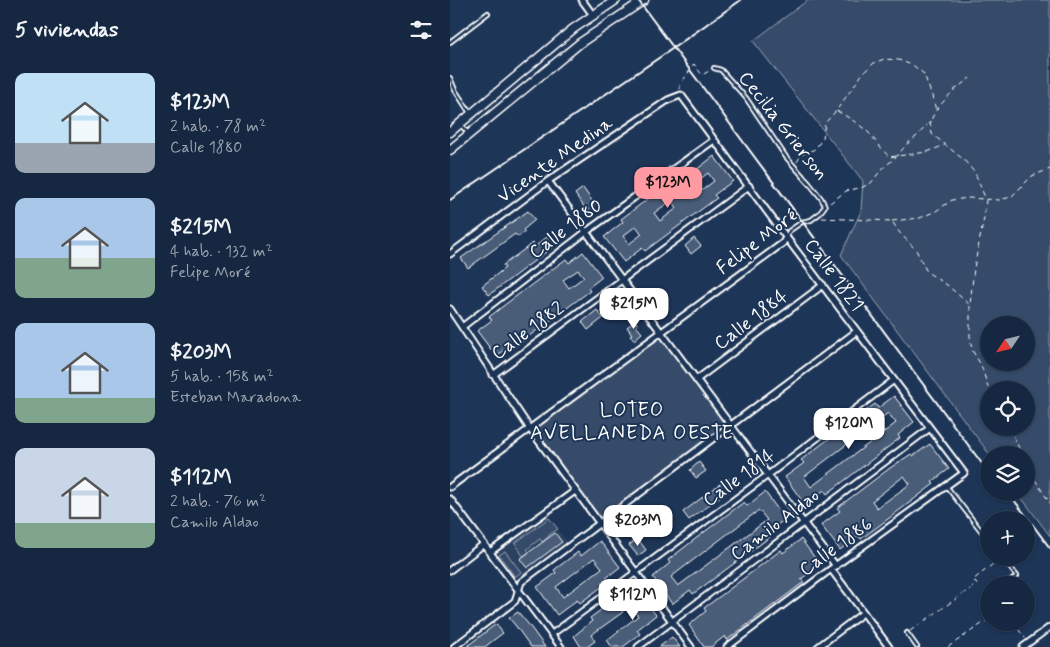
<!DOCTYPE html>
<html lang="es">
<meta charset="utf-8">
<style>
:root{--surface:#162841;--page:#1f3048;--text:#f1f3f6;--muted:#9ea6b1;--line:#35445a;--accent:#ff9aa2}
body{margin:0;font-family:Mynerve,sans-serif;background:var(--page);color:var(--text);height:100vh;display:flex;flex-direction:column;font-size:19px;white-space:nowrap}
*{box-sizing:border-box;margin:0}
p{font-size:16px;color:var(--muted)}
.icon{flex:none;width:28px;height:28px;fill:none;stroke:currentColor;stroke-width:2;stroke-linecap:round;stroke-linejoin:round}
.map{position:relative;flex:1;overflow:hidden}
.drawer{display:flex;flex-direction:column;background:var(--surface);width:450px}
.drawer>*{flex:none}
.needle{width:32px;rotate:235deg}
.tools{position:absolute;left:530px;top:316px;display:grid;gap:10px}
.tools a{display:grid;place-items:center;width:55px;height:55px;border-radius:50%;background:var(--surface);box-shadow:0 1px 4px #0004,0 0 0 1px var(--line);font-size:25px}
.price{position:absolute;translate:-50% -42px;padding:0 11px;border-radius:10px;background:#fff;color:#222;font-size:16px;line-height:32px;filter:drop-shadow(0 1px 2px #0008)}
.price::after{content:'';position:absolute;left:50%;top:30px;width:15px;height:11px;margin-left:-8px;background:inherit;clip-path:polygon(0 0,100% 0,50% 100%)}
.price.current{background:var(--accent);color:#111}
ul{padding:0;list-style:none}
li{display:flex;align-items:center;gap:15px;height:125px;padding:0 15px}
li span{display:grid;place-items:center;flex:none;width:140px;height:100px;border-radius:10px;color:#555}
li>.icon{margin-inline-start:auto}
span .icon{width:60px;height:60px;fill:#fffc;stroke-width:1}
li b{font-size:21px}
h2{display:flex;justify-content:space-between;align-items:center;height:60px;padding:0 15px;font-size:21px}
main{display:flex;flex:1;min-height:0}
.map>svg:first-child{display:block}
</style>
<main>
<section class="drawer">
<h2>5 viviendas<svg class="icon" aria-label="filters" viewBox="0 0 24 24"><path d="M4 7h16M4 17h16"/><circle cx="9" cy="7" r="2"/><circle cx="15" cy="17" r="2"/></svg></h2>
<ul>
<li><span style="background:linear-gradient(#bfe0f5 70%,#9aa5b1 0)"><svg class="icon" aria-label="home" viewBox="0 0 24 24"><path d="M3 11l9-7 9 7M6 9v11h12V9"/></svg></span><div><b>$123M</b><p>2 hab. · 78 m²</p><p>Calle 1880</p></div></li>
<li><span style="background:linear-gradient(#a9c7e8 60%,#7fa58c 0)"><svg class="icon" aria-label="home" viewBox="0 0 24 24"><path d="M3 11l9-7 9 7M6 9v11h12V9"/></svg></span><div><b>$215M</b><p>4 hab. · 132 m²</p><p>Felipe Moré</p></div></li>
<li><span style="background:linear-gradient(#a9c7e8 75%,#7fa58c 0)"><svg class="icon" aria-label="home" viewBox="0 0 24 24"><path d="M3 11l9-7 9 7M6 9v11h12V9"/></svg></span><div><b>$203M</b><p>5 hab. · 158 m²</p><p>Esteban Maradona</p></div></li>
<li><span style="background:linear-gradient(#c9d6e8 75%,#7fa58c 0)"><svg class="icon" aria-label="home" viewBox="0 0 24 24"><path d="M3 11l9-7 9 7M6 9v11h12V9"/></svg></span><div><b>$112M</b><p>2 hab. · 76 m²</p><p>Camilo Aldao</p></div></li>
</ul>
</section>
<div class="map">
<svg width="600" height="647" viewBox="0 0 600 647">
<rect width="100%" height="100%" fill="#1d3557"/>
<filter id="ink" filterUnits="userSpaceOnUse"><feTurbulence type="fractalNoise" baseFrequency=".02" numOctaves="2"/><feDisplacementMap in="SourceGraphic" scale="10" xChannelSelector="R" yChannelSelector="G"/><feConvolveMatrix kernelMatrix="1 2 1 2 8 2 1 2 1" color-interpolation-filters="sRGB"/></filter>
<g filter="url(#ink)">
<!-- built -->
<path fill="#2a4161" d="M97 515 118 543 80 572 68 578 64 576 47 552V550Z"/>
<!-- green -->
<path fill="#364b69" stroke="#9aa5b4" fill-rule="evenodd" d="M358 0H600V536L568 493 576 492V455H540L391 255 411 211 413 181 303 41ZM539 325H576V362H539ZM539 390H576V428H539Z
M211 333 281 425 149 523 80 429Z
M99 518 108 529 99 535V536L92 542 90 539 77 549 79 552 73 556 65 543Z
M55 551 71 572 65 577 49 555Z"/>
<!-- building -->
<path fill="#4a5d79" stroke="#fff" fill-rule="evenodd" d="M264 156 283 181 264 195 267 198 260 203 195 251 192 248 174 262 154 237 173 222 171 219 207 192 242 166 246 170ZM258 173 264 181 246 195 240 187ZM222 200 227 208 210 221 204 213ZM186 226 192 234 179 244 173 236Z
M133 188 145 205 137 211 125 194Z
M78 211 85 220 73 230 75 232 68 237 65 234 18 268 11 258Z
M97 237 104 246 39 295 32 286 55 268 53 265 83 243 86 246Z
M244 238 251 246 241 254 235 246Z
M133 252 152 277 138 288 140 291 133 296 63 348 61 345 46 356 27 331 42 320 39 317 57 303 116 259 119 263ZM128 270 134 277 119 288 113 280Z
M166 298 177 309 168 315 158 304Z
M147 310 153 318 138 330 132 322Z
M185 321 188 325 186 326 192 333 184 340 180 335 182 334 177 327Z
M444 396 464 422 448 435 450 438 407 471 377 494 374 490 355 505 335 477 354 463 351 460 393 428 425 404 428 408ZM438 413 446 423 361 487 354 477Z
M480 444 499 469 482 482 484 484 434 522 411 539 408 536 390 550 371 525 390 511 387 508 440 468 461 454 463 456ZM454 476 460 484 427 508 422 501Z
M249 462 256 471 246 478 240 470Z
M278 478 284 486 239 520 233 512Z
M315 492 335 519 317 533 320 537 243 594 240 590 222 604 203 577 220 563 218 560 253 533 294 502 297 506ZM309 510 317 520 228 586 221 577Z
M105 533 112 542 77 568 70 559Z
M188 539 196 550 188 556 179 545Z
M351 539 370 565 351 579 354 582 277 640 275 636 261 647H254L239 625 256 611 254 608 277 591 331 550 333 553Z
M150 541 170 567 151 582 153 586 130 603 127 600 107 615 87 587 106 573 104 570 128 552 131 556ZM144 558 152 568 113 597 106 587Z
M186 589 206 615 187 630 190 634 173 647H162L157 640 188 616 175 598Z
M164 600 173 612 141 635 145 641 137 647H131L124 636 142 621 140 618Z
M68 612 79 625 95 647H81L65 625 59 618Z
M46 624 53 633 41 642 35 647H16Z
M222 637 230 647H209L217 641Z"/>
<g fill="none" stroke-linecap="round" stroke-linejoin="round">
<!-- lane casing -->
<g stroke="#fff" stroke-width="6">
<path id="lane" d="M0 42 38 13
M264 68 271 70 296 98 336 157 359 183 371 198 375 206 369 214 361 220 352 222 339 231 337 236
M0 78 5 90 20 113
M10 124 18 133
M497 487 539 541
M552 558 567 576 556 585
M457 633 467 647"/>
</g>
<!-- street casing -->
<g stroke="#fff" stroke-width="9">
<path id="street" d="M132 0 143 15
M98 181 386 566
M0 254 98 181 218 100 231 95 336 237 514 473 381 569 277 647
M0 309 80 429 241 647
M12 327 136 232 264 140
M43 375 299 186
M246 380 373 285
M0 487 333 243 336 237
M0 499 111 647
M40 552 125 491
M381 569 439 647
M0 570 34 544
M102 634 318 475 444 380
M4 647 65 601 71 582 407 331
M188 647 480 428
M368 647 413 613
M573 647 600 627"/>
</g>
<!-- primary casing -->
<g stroke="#fff" stroke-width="11">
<path id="primary" d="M0 132 123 29 166 0
M0 150 130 43 194 0"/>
</g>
<!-- path -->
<path stroke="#fff" stroke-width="1" stroke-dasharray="5 4" stroke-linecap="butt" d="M230 89V85L244 64 252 75 259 71
M387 111C398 117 409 124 418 132 426 141 430 149 440 157L477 152 495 145
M480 122 482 134 514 160 525 173 536 200 534 218 524 268 520 305V337L522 350 531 365 539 390
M347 162 351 155 365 149 373 138 375 123 386 111 413 73 424 63 434 59 449 60 464 66 474 74 482 96 486 110
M380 203 396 191 413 187 421 183 432 169 446 157 457 144 467 136 480 122 486 110 503 91 520 78
M372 218 442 221 449 232 466 250 477 272 497 285 520 305
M442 221 470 218 486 211 502 200 519 198 549 200 561 197 582 176 600 169
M560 428 572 455
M576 464 580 472 600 503
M563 622 575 638
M460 631 527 584 523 580 548 560
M498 647 539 619"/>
<!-- lane -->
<use href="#lane" stroke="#1d3557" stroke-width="2.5"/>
<!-- street -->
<use href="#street" stroke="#1d3557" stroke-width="5"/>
<!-- primary -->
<use href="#primary" stroke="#1d3557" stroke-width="8"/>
<!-- rail -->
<path stroke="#fff" stroke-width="2" d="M188 0 539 473
M0 200 219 51 291 0
M558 492 600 548"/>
</g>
</g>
<g text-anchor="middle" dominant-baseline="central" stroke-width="4" stroke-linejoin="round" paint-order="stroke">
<!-- street labels -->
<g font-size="19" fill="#fff" stroke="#1d3557">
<text transform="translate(333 126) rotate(52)">Cecilia Grierson</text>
<text transform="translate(105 160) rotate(-35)">Vicente Medina</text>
<text transform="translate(116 229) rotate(-37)">Calle 1880</text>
<text transform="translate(307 242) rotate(-37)">Felipe Moré</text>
<text transform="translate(384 275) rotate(53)">Calle 1821</text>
<text transform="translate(301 320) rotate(-37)">Calle 1884</text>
<text transform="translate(78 331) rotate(-36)">Calle 1882</text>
<text transform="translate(289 478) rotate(-36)">Calle 1814</text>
<text transform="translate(325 525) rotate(-37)">Camilo Aldao</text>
<text transform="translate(386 547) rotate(-36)">Calle 1886</text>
</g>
<!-- neighbourhood labels -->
<g font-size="20" letter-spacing="1" fill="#fff" stroke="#1d3557">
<text x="182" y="410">LOTEO<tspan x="182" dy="23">AVELLANEDA OESTE</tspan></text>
</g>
</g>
</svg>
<div class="tools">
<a><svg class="needle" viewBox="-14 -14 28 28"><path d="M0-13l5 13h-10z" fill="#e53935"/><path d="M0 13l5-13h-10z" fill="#9ea6b1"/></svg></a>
<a><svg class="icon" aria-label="locate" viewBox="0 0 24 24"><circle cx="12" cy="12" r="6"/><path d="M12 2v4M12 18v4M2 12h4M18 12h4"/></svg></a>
<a><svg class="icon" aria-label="layers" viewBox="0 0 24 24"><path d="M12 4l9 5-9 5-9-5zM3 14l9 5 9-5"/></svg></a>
<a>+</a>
<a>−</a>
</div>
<b class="price current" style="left:218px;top:209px">$123M</b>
<b class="price" style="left:184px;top:330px">$215M</b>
<b class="price" style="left:399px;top:450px">$120M</b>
<b class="price" style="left:188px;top:547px">$203M</b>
<b class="price" style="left:183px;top:621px">$112M</b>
</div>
</main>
